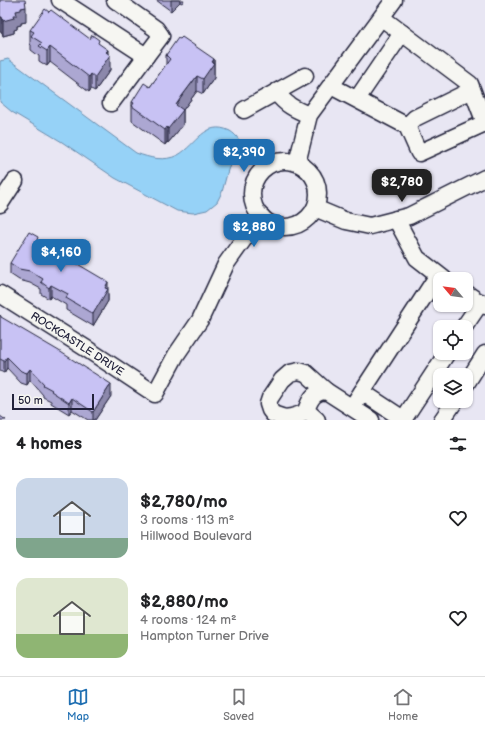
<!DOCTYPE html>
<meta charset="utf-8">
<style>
:root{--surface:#fff;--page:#f2f2f2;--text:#202124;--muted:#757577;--line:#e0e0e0;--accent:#1f6fb2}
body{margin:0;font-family:"Balsamiq Sans",sans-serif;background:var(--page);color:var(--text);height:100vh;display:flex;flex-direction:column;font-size:15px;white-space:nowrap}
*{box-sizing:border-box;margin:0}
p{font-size:13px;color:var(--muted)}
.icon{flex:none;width:22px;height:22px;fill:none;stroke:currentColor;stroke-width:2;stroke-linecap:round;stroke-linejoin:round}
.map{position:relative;height:420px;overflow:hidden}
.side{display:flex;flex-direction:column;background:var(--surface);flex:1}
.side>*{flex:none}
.needle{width:26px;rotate:299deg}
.buttons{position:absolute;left:433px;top:272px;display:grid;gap:8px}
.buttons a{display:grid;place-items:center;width:40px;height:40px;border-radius:8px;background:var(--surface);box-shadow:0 1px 3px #0004;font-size:20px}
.scale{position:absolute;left:12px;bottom:10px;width:82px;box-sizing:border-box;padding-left:4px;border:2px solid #22223b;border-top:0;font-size:11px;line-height:14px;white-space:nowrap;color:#22223b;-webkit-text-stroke:3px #f6f6f2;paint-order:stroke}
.price{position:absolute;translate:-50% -34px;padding:0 9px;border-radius:8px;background:var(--accent);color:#fff;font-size:13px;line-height:26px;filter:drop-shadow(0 1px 2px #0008)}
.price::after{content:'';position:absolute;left:50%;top:24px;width:12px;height:9px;margin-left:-6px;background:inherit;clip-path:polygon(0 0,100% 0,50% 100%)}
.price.active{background:#222;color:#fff}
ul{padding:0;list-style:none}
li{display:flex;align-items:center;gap:12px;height:100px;padding:0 16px}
li span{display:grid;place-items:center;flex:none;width:112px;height:80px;border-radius:12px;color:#555}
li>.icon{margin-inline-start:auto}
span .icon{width:48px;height:48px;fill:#fffc;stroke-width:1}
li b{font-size:17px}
h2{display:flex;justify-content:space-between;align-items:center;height:48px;padding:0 16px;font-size:17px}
.dock{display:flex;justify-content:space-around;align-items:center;height:56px;border-top:1px solid var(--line);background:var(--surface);font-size:11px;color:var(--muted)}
.dock a{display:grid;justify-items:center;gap:2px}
.dock .active{color:var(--accent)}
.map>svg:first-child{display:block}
</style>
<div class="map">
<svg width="485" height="420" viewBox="0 0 485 420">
<rect width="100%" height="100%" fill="#e8e6f3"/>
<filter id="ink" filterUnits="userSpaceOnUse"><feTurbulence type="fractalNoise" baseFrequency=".025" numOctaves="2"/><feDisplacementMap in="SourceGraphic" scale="8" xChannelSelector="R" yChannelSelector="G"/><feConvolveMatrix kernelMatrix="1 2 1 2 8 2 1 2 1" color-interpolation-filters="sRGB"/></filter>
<g filter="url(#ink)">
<!-- water -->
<path fill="#96d2f7" stroke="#688cac" d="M8 59 136 153C150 158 164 162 178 155 196 145 205 119 230 131 238 136 241 142 242 151L231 163 228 170 222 192 217 202 207 210 193 213 177 211 115 178 62 142 12 112 0 102V61Z"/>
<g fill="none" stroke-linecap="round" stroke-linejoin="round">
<!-- minor casing -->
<g stroke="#22223b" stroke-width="19">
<g id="minor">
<path d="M60 0 146 56 111 103"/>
<path d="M115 0 156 29 161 36 146 56"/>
<path d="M331 86 407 126 419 153 485 123 470 84 382 18"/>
<path d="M276 92C286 105 294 109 309 115"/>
<path d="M357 99 402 33"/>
<path d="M244 110 305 76"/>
<path d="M407 126 415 118 472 90"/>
<circle cx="285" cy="194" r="33"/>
<path d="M297 163 309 115 394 0"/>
<path d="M0 204 15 181"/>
<path d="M315 208 346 221 370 226 409 216 485 178"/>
<path d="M396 219 417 258 444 279"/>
<path d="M466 293 485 306"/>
<path id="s1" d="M0 294 87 349 155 394 176 355 200 320 226 264 246 236 262 217"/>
<path d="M464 327 481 302"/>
<path d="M466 384 485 354"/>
<path d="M362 392 403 419"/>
<path d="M352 407 438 275"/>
<path d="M308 412 292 417 285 418 273 414 270 410 268 404 270 398 282 380 290 373 299 371 306 373 326 391"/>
<path d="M317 420 308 412 307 408C311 397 315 392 326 391L371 420"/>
<path d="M403 420 447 353"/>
<path d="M442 420 455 401"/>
</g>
</g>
<!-- minor -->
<use href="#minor" stroke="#f6f6f2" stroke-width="16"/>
</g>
<!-- wall -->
<path fill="#aca7d2" stroke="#22223b" d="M0 0 26 22 21 23V25L17 26V29L14 30V33L3 36 2 32H0Z
M156 0H184L182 3 180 2 171 11Z
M30 30 90 39 99 44 108 54 110 70 95 91 91 89 89 92 50 62 47 66 39 61V56L31 50V45L30 44Z
M166 55 214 59V78L203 94 197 91 183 110V125L168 143 167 142 165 145 132 121V102L150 87 166 65Z
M38 241 108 294V301L93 326 66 310V305L51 296 49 299 41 294V289L30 283 19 280 10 274V263Z
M0 315 1 318 111 396 95 420H88L72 410 69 414 51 403V401L43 397V395L30 380 27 385 21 383 7 368 4 373 0 371Z"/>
<!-- shaded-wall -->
<path fill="#8c88ab" stroke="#22223b" d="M171 0H180V2L171 11Z
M26 7V22L21 23V25L17 26V29L14 30V33L3 36V21L13 15 16 11 21 8Z
M0 17H2V32H0Z
M50 47V62L47 66V51Z
M108 50V58L110 55V70L95 91V77Z
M214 59V78L203 94V79Z
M91 74V89L89 92V77Z
M197 76V91L183 110V125L168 143V129L176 105 182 96Z
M167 127V142L165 145V130Z
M108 282V301L93 326V314L105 288Z
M51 285V296L49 299V288Z
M7 357V368L4 373V361Z
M30 369V380L27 385V373Z
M111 384V396L95 420H93V412Z
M72 398V410L69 414V403Z"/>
<!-- building -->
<path fill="#c8c2f4" stroke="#22223b" d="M0 0H25L26 7 21 8V10L16 11 17 15H13L14 18 3 21 2 17H0Z
M45 9 49 12 51 10 90 39 92 35 99 40 98 43 108 50 106 52 110 55 95 77 91 74 89 77 50 47 47 51 39 46 42 43 31 36 34 32 30 30Z
M182 37 214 59 212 62 214 63 203 79 197 76 182 96 176 105 183 110 168 129 167 127 165 130 132 106 134 103 132 102 144 83 150 87 170 59 166 55 178 38 180 39Z
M29 232 38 237 37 240 108 282 105 288 108 289 93 314 66 298 68 294 51 285 49 288 41 282 43 279 30 271 19 269 10 263Z
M0 315 1 316V317L59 351 111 384 93 412 72 398 69 403 51 391 52 390 43 385 44 384 30 369 27 373 21 371 7 357 4 361 0 359Z
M0 416 6 420H0Z"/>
</g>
<g text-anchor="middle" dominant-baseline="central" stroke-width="3.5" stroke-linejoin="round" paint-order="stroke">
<!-- street labels -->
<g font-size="11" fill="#22223b" stroke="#f6f6f2">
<text stroke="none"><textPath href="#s1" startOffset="92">ROCKCASTLE DRIVE</textPath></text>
</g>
</g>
</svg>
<div class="buttons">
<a><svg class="needle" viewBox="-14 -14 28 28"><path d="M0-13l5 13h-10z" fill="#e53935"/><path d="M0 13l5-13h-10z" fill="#757577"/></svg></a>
<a><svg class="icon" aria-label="locate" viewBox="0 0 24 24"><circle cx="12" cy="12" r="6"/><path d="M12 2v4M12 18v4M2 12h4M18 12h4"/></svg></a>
<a><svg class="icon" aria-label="layers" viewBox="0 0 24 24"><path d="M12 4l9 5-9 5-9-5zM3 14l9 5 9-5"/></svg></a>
</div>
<div class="scale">50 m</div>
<b class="price" style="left:244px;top:173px">$2,390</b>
<b class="price active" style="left:402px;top:203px">$2,780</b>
<b class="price" style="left:254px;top:248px">$2,880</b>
<b class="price" style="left:61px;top:273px">$4,160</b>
</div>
<section class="side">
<h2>4 homes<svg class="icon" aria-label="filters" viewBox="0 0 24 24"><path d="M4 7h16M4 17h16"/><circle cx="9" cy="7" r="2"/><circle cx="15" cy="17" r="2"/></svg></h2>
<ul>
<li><span style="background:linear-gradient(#c9d6e8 75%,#7fa58c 0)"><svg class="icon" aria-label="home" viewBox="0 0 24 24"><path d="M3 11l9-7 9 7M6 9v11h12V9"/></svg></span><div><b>$2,780/mo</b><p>3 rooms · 113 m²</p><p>Hillwood Boulevard</p></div><svg class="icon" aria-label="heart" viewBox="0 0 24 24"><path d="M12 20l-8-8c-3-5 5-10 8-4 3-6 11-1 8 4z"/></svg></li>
<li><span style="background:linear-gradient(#dfe7d0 70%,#8fb573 0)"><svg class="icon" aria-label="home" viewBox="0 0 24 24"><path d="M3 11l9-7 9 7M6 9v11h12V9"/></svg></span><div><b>$2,880/mo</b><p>4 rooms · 124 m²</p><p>Hampton Turner Drive</p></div><svg class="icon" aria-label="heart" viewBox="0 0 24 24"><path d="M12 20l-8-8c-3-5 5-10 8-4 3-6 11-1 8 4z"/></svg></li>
</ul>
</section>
<nav class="dock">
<a class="active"><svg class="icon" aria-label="map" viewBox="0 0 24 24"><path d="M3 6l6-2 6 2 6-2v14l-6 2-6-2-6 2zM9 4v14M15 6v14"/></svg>Map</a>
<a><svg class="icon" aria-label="saved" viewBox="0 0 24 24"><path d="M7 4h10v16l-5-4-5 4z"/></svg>Saved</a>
<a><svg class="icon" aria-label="home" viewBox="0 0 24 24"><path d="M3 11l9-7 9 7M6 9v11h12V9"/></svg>Home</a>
</nav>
